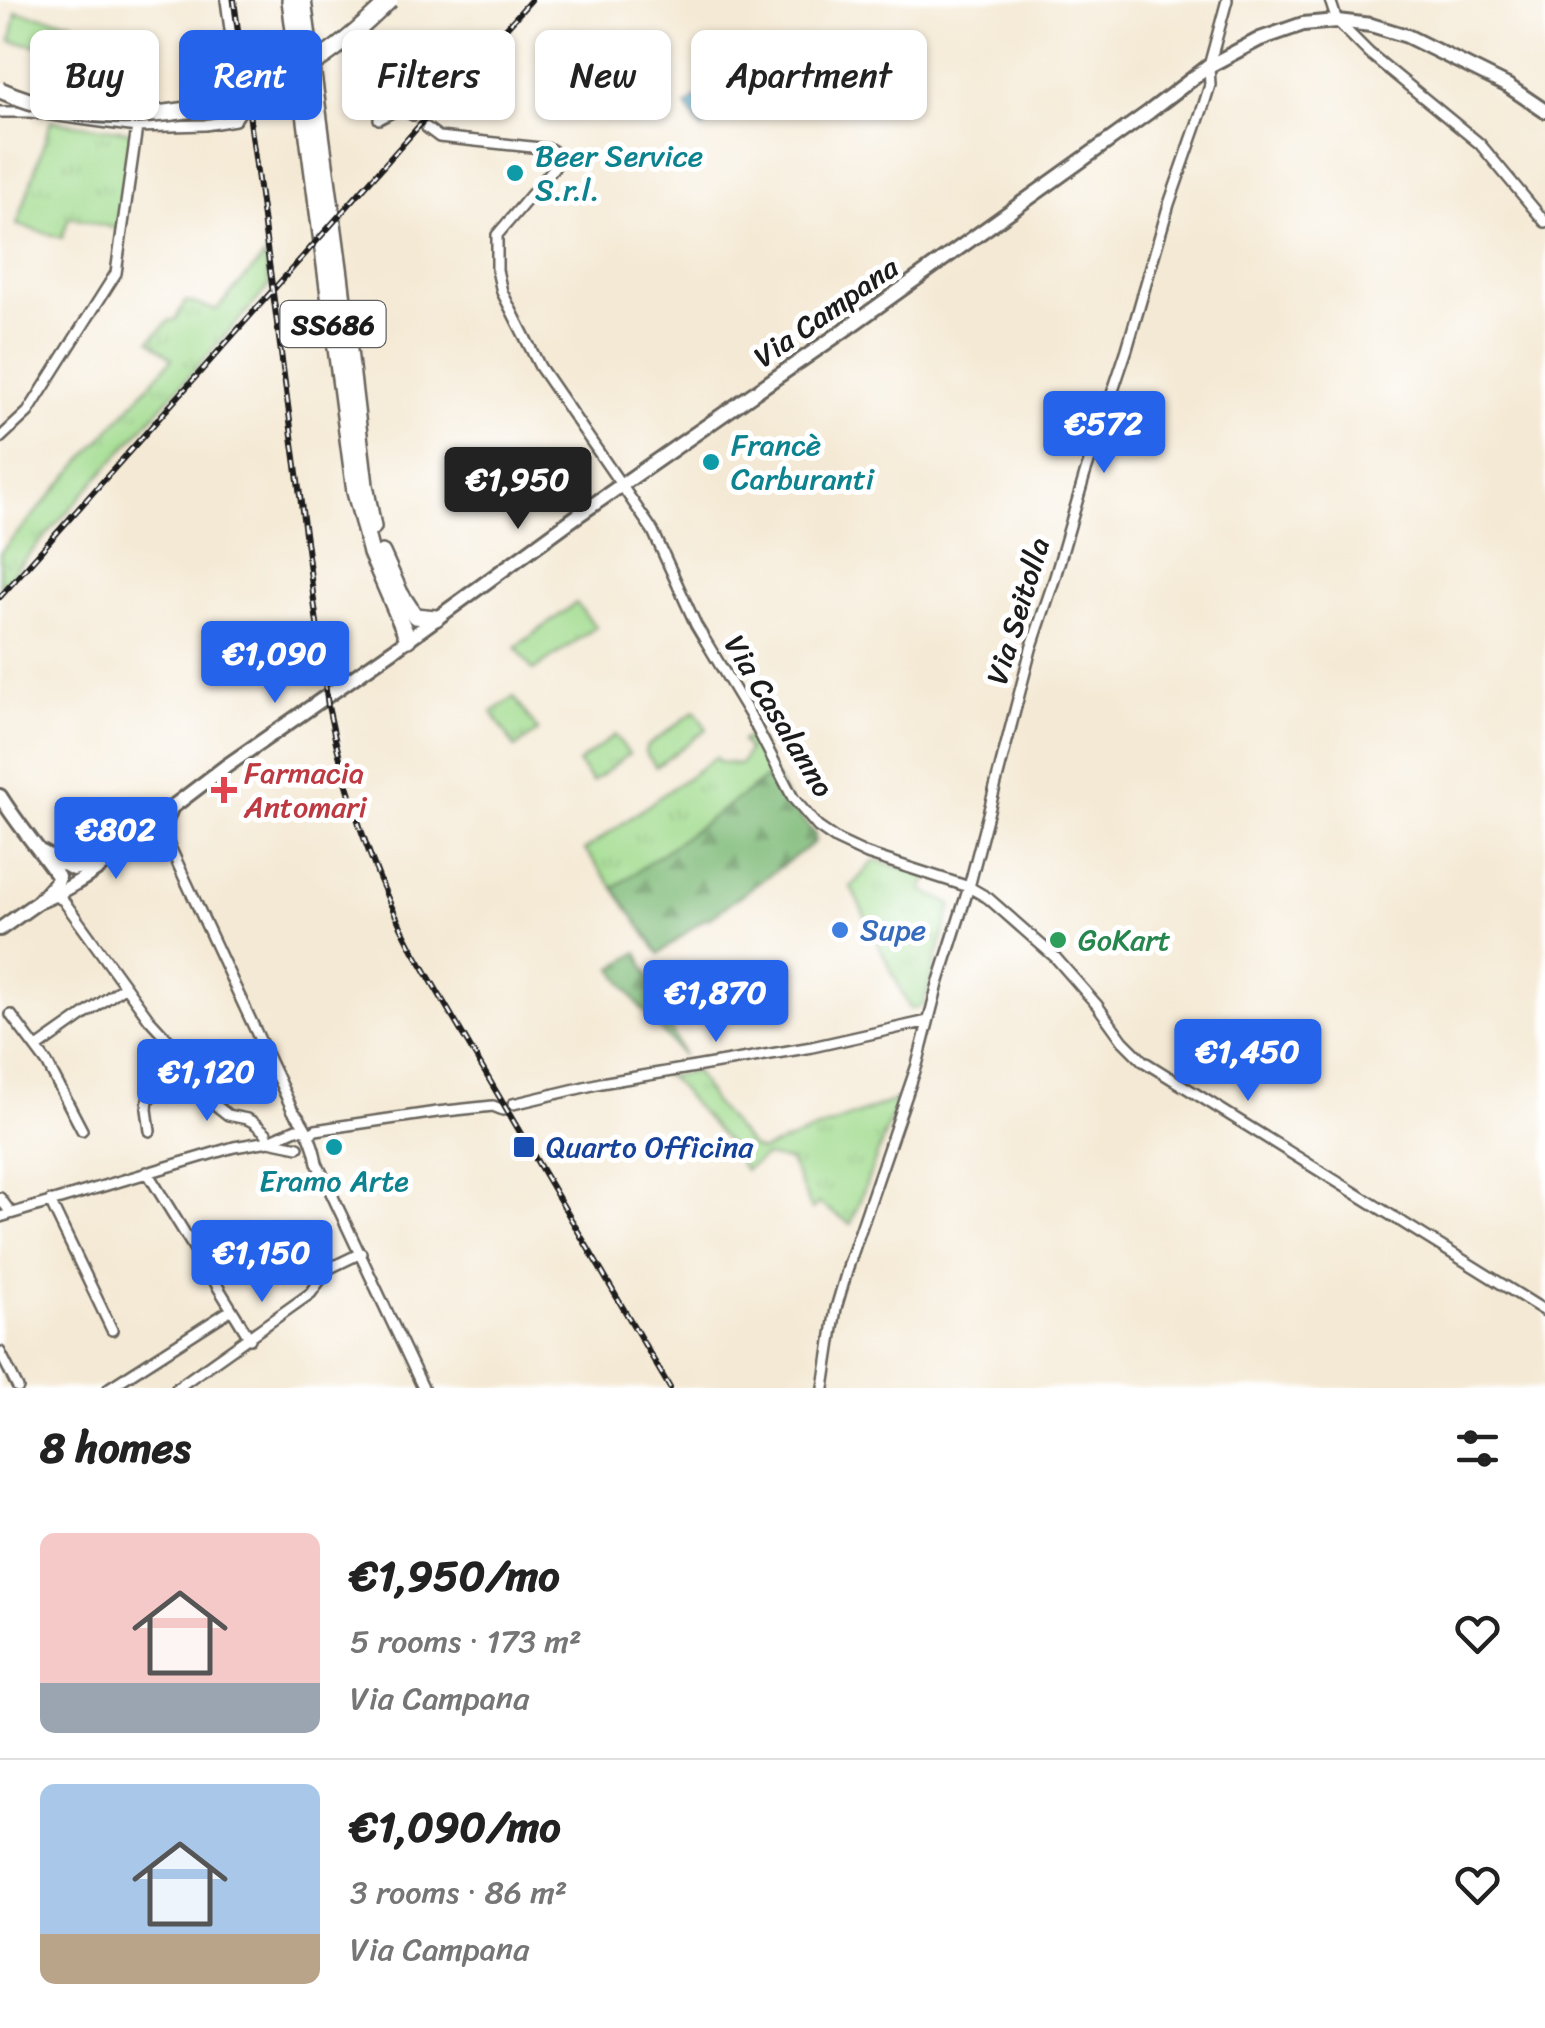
<!DOCTYPE html>
<meta charset="utf-8">
<style>
:root{--surface:#fff;--page:#f6f6f6;--text:#222;--muted:#767676;--line:#e0e0e0;--accent:#2563eb}
body{margin:0;font-family:Sriracha,sans-serif;background:var(--page);color:var(--text);height:100vh;display:flex;flex-direction:column;font-size:38px;white-space:nowrap}
*{box-sizing:border-box;margin:0}
p{font-size:32px;color:var(--muted)}
.icon{flex:none;width:55px;height:55px;fill:none;stroke:currentColor;stroke-width:2;stroke-linecap:round;stroke-linejoin:round}
.map{position:relative;height:1388px;overflow:hidden}
.details{display:flex;flex-direction:column;background:var(--surface);flex:1}
.details>*{flex:none}
.guide{position:absolute;left:30px;top:30px;width:1000px;height:90px;display:flex;gap:20px}
.price{position:absolute;translate:-50% -85px;padding:0 22px;border-radius:10px;background:var(--accent);color:#fff;font-size:32px;line-height:65px;filter:drop-shadow(0 2px 5px #0008)}
.price::after{content:'';position:absolute;left:50%;top:60px;width:30px;height:22px;margin-left:-15px;background:inherit;clip-path:polygon(0 0,100% 0,50% 100%)}
.price.current{background:#222;color:#fff}
ul{padding:0;list-style:none}
li{display:flex;align-items:center;gap:30px;height:250px;padding:0 40px}
li+li{border-top:2px solid var(--line)}
li span{display:grid;place-items:center;flex:none;width:280px;height:200px;border-radius:15px;color:#555}
li>.icon{margin-inline-start:auto}
span .icon{width:120px;height:120px;fill:#fffc;stroke-width:1}
li b{font-size:42px}
h2{display:flex;justify-content:space-between;align-items:center;height:120px;padding:0 40px;font-size:42px}
.tag{padding:0 35px;border-radius:15px;background:var(--surface);box-shadow:0 2px 8px #0004;font-size:35px;line-height:90px}
.tag.current{background:var(--accent);color:#fff}
.map>svg:first-child{display:block}
</style>
<div class="map">
<svg width="1545" height="1388" viewBox="0 0 1545 1388">
<defs>
<pattern id="grass-tufts" width="24" height="20" patternUnits="userSpaceOnUse" patternTransform="scale(2.5)"><rect width="24" height="20" fill="#a1db8e"/><path d="M3 7l-1-3M5 7V3M7 7l1-3M15 17l-1-3M17 17v-4M19 17l1-3" fill="none" stroke="#8abb7a"/></pattern>
<pattern id="forest-firs" width="22" height="20" patternUnits="userSpaceOnUse" patternTransform="scale(2.5)"><rect width="22" height="20" fill="#80bb79"/><path d="M5 1l3.5 6h-7zM16 11l3.5 6h-7z" fill="#689762"/></pattern>
<pattern id="water-waves" width="16" height="10" patternUnits="userSpaceOnUse" patternTransform="scale(2.5)"><rect width="16" height="10" fill="#5bb9d9"/><path d="M0 5q4-4 8 0t8 0" fill="none" stroke="#4f9eba"/></pattern>
</defs>
<rect width="100%" height="100%" fill="#fff"/>
<filter id="ink" filterUnits="userSpaceOnUse"><feTurbulence type="fractalNoise" baseFrequency=".01" numOctaves="2"/><feDisplacementMap in="SourceGraphic" scale="20" xChannelSelector="R" yChannelSelector="G"/><feConvolveMatrix kernelMatrix="1 2 1 2 8 2 1 2 1" color-interpolation-filters="sRGB"/></filter>
<filter id="wash" filterUnits="userSpaceOnUse"><feTurbulence type="fractalNoise" baseFrequency=".0048" numOctaves="4" result="noise"/><feDisplacementMap in="SourceGraphic" scale="40" xChannelSelector="R" yChannelSelector="G"/><feGaussianBlur stdDeviation="2.25" result="paint"/><feColorMatrix in="noise" values="0 0 0 0 0 0 0 0 0 0 0 0 0 0 0 0 0 1.4 0 .05"/><feComposite in="paint" operator="in"/></filter>
<g filter="url(#wash)">
<rect width="100%" height="100%" fill="#f4e9d4"/>
<!-- grass -->
<path fill="url(#grass-tufts)" stroke="#5e7c55" stroke-width="2.5" d="M16 12 73 22 68 51 11 41Z
M51 121 127 131 132 134 118 229 69 217 62 238 17 225Z
M265 256 269 284 267 289 0 587V553L172 359 150 340 170 320H175L186 301 216 310Z
M576 603 596 627 533 671 516 647Z
M514 697 538 731 515 748 492 712Z
M695 711 707 729 656 767 645 752 646 747Z
M615 735 629 754 592 782 578 763Z
M749 736 754 737 773 773 614 888 585 850 716 757 719 762 741 764 748 750 742 741Z
M875 860 929 876 922 890 952 905 923 1006 910 1009 851 887Z
M696 1072 713 1102 751 1146 760 1151 898 1099 851 1224 818 1203 812 1210 790 1161 765 1156 745 1170 739 1163 742 1159 670 1078 665 1076Z"/>
<!-- forest -->
<path fill="url(#forest-firs)" stroke="#4e6c4a" stroke-width="2.5" d="M773 773 793 809 815 834V842L708 919 705 918 659 954 614 888Z
M638 952 683 1056 636 1002 613 968Z"/>
<!-- water -->
<path fill="url(#water-waves)" stroke="#3c6a7a" stroke-width="2.5" d="M697 97 714 120 702 129 686 106Z"/>
</g>
<g filter="url(#ink)">
<g fill="none" stroke-linecap="round" stroke-linejoin="round">
<!-- minor-tunnel -->
<path stroke="#c9c0af" stroke-width="9" stroke-dasharray="9 4.5" stroke-linecap="butt" d="M413 115 427 128"/>
<!-- pedestrian casing -->
<g stroke="#68645c" stroke-width="11">
<path id="pedestrian" d="M64 93 67 108"/>
</g>
<!-- minor casing -->
<g stroke="#68645c" stroke-width="14">
<path id="minor" d="M1330 0 1337 21 1369 53 1480 144 1545 222
M0 112H30L137 127 205 125 235 120 241 111 226 0
M379 119 400 108 413 115
M427 128 439 137 550 149C557 152 558 162 554 168L497 235V270L502 292 540 367 653 531 696 625 750 715 793 798 818 827 837 840 867 854 969 887 988 898 1055 957 1097 1005 1123 1041 1143 1061 1545 1311
M0 438 28 412 116 273 137 127
M163 832 293 1111C306 1124 314 1145 317 1163L423 1388
M55 896 63 900 149 1019 194 1068 214 1104 228 1115 247 1119 253 1122 266 1133 269 1141
M11 1015 47 1063 82 1130
M37 1048 125 986
M513 1104 601 1083 812 1047 928 1021
M150 1131 147 1109 148 1099 198 1075
M308 1135 316 1130 335 1127 437 1112 493 1106 503 1110
M269 1141 298 1147
M147 1172 250 1339
M0 1198 11 1213
M50 1201 112 1330
M0 1217 234 1147 269 1141 296 1129 305 1130
M0 1352 18 1388
M109 1388 226 1313
M177 1388 311 1293 328 1269 361 1253
M824 1388 836 1308 850 1261 917 1065 938 984 969 887 1031 649 1055 577 1085 474 1127 349 1169 204 1204 104 1210 85 1209 66 1227 0"/>
</g>
<!-- secondary casing -->
<g stroke="#68645c" stroke-width="18">
<path id="secondary" d="M0 796C18 825 39 849 58 876
M123 850 134 843 160 837 171 808
M42 852 73 869 87 866 134 833 146 822 171 808 225 767 396 648 577 516 846 329 1149 112 1209 66 1260 39 1303 24 1337 21 1371 25 1407 36 1508 86 1545 111
M38 902C62 893 81 881 103 865
M0 929 38 902 58 880"/>
</g>
<!-- trunk casing -->
<g stroke="#68645c" stroke-width="20">
<path id="trunk" d="M290 0 355 492 371 553 408 639
M303 0 340 275 365 485 373 527
M382 553 400 593 415 616
M415 616 436 618"/>
</g>
<!-- pedestrian -->
<use href="#pedestrian" stroke="#fff" stroke-width="6"/>
<!-- minor -->
<use href="#minor" stroke="#fff" stroke-width="9"/>
<!-- secondary -->
<use href="#secondary" stroke="#fff" stroke-width="12"/>
<!-- trunk -->
<use href="#trunk" stroke="#fff" stroke-width="15"/>
<!-- rail casing -->
<g stroke="#1c1c1c" stroke-width="6">
<path id="rail" d="M234 0 328 706C345 791 371 871 412 948L670 1388
M0 597 531 0"/>
</g>
<!-- rail -->
<use href="#rail" stroke="#fff" stroke-width="2.5" stroke-dasharray="8" stroke-linecap="butt"/>
<!-- trunk-bridge casing -->
<g stroke="#68645c" stroke-width="20" stroke-linecap="butt">
<path id="trunk-bridge" d="M0 90C96 132 216 119 306 68 337 50 365 25 390 0"/>
</g>
<!-- trunk-bridge -->
<use href="#trunk-bridge" stroke="#fff" stroke-width="15"/>
</g>
</g>
<!-- markers -->
<g fill="#0f9aa8" stroke="#fff" stroke-width="4">
<circle cx="515" cy="173" r="10"/>
<circle cx="711" cy="462" r="10"/>
<circle cx="334" cy="1147" r="10"/>
</g>
<path fill="#e0444e" stroke="#fff" stroke-width="4" d="M219 775h10v10h10v10h-10v10h-10v-10h-10v-10h10z"/>
<circle fill="#3f7fe0" stroke="#fff" stroke-width="4" cx="840" cy="930" r="10"/>
<circle fill="#2e9e5b" stroke="#fff" stroke-width="4" cx="1058" cy="940" r="10"/>
<rect fill="#1a4fb4" stroke="#fff" stroke-width="4" x="512" y="1135" width="24" height="24" rx="5"/>
<g text-anchor="middle" dominant-baseline="central" stroke-width="10" stroke-linejoin="round" paint-order="stroke">
<!-- shield labels -->
<rect fill="#fff" stroke="#606060" stroke-width="2.5" x="280.5" y="301" width="105" height="46" rx="8"/>
<g font-size="28" font-weight="bold" fill="#1c1c1c">
<text x="333" y="324">SS686</text>
</g>
<!-- culture labels -->
<g font-size="30" fill="#0d838f" stroke="#fff" text-anchor="start">
<text x="535" y="156">Beer Service<tspan x="535" dy="34">S.r.l.</tspan></text>
<text x="731" y="445">Francè<tspan x="731" dy="34">Carburanti</tspan></text>
<text x="334" y="1181" text-anchor="middle">Eramo Arte</text>
</g>
<!-- street labels -->
<g font-size="30" fill="#1c1c1c" stroke="#fff">
<text transform="translate(826 312) rotate(-35)">Via Campana</text>
<text transform="translate(1018 611) rotate(-73)">Via Seitolla</text>
<text transform="translate(779 716) rotate(59)">Via Casalanno</text>
</g>
<!-- health labels -->
<g font-size="30" fill="#be3a42" stroke="#fff" text-anchor="start">
<text x="244" y="773">Farmacia<tspan x="244" dy="34">Antomari</tspan></text>
</g>
<!-- shop labels -->
<g font-size="30" fill="#366cbe" stroke="#fff" text-anchor="start">
<text x="860" y="930">Supe</text>
</g>
<!-- leisure labels -->
<g font-size="30" fill="#27864d" stroke="#fff" text-anchor="start">
<text x="1078" y="940">GoKart</text>
</g>
<!-- transit labels -->
<g font-size="30" fill="#164399" stroke="#fff" text-anchor="start">
<text x="546" y="1147">Quarto Officina</text>
</g>
</g>
</svg>
<b class="price" style="left:1104px;top:476px">€572</b>
<b class="price current" style="left:518px;top:532px">€1,950</b>
<b class="price" style="left:275px;top:706px">€1,090</b>
<b class="price" style="left:116px;top:882px">€802</b>
<b class="price" style="left:716px;top:1045px">€1,870</b>
<b class="price" style="left:1248px;top:1104px">€1,450</b>
<b class="price" style="left:207px;top:1124px">€1,120</b>
<b class="price" style="left:262px;top:1305px">€1,150</b>
<div class="guide">
<a class="tag">Buy</a>
<a class="tag current">Rent</a>
<a class="tag">Filters</a>
<a class="tag">New</a>
<a class="tag">Apartment</a>
</div>
</div>
<section class="details">
<h2>8 homes<svg class="icon" aria-label="filters" viewBox="0 0 24 24"><path d="M4 7h16M4 17h16"/><circle cx="9" cy="7" r="2"/><circle cx="15" cy="17" r="2"/></svg></h2>
<ul>
<li><span style="background:linear-gradient(#f6c9c9 75%,#9aa5b1 0)"><svg class="icon" aria-label="home" viewBox="0 0 24 24"><path d="M3 11l9-7 9 7M6 9v11h12V9"/></svg></span><div><b>€1,950/mo</b><p>5 rooms · 173 m²</p><p>Via Campana</p></div><svg class="icon" aria-label="heart" viewBox="0 0 24 24"><path d="M12 20l-8-8c-3-5 5-10 8-4 3-6 11-1 8 4z"/></svg></li>
<li><span style="background:linear-gradient(#a9c7e8 75%,#b9a48a 0)"><svg class="icon" aria-label="home" viewBox="0 0 24 24"><path d="M3 11l9-7 9 7M6 9v11h12V9"/></svg></span><div><b>€1,090/mo</b><p>3 rooms · 86 m²</p><p>Via Campana</p></div><svg class="icon" aria-label="heart" viewBox="0 0 24 24"><path d="M12 20l-8-8c-3-5 5-10 8-4 3-6 11-1 8 4z"/></svg></li>
</ul>
</section>
